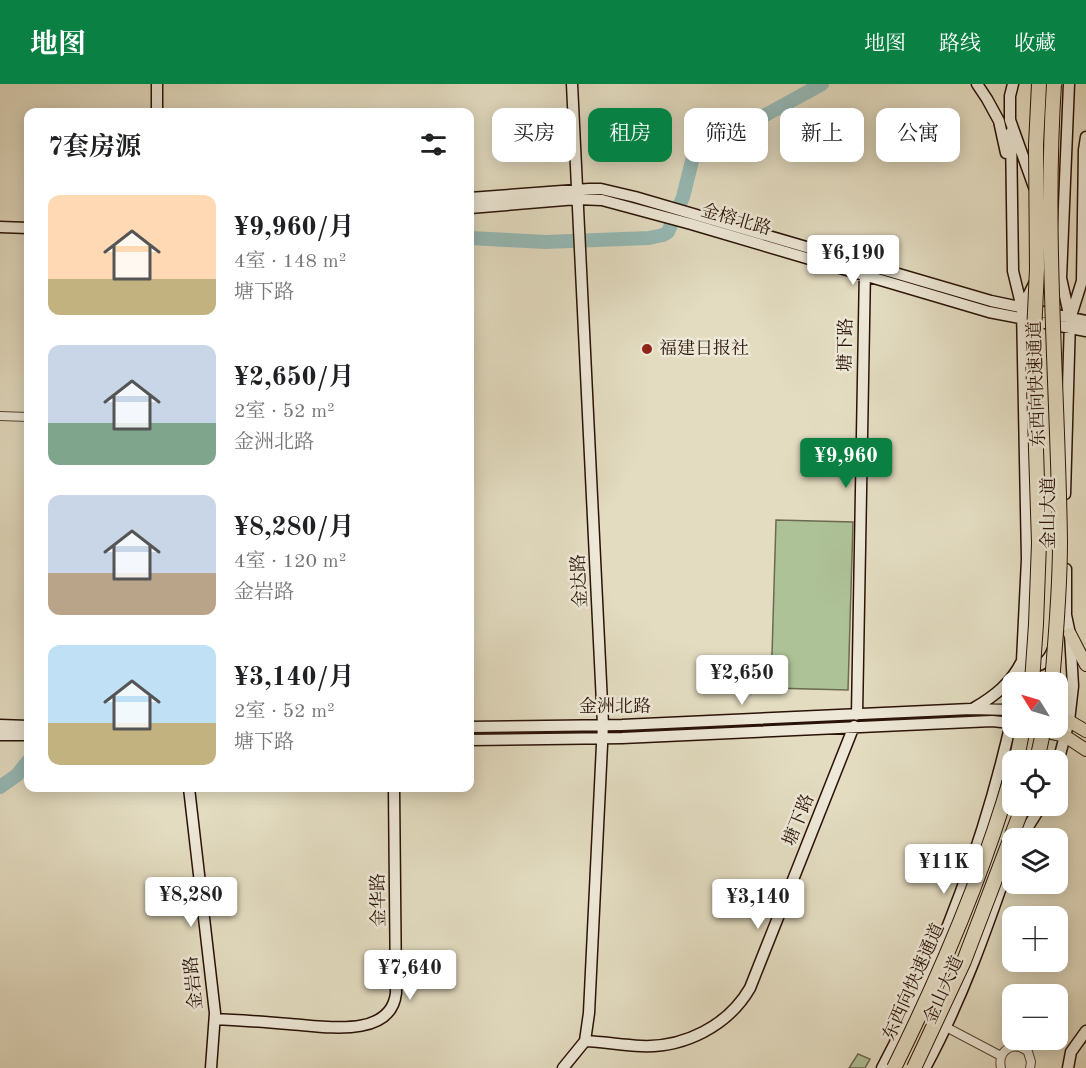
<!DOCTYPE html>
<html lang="zh">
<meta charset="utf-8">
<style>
:root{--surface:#fff;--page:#f6f6f6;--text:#202124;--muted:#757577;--accent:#0b8043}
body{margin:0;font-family:"Old Standard TT","Noto Serif SC",serif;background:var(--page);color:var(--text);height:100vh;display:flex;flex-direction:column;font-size:22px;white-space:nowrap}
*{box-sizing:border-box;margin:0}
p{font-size:20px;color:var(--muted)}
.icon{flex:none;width:33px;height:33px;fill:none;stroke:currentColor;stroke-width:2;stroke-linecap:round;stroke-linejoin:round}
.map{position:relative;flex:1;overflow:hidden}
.details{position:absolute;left:24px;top:24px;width:450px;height:684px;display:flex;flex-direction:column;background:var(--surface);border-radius:12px;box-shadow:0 3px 15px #0003}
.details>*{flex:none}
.hud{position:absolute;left:492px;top:24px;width:504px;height:54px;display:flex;gap:12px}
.needle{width:39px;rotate:307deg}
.tools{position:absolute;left:1002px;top:588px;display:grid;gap:12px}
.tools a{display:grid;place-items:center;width:66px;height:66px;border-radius:12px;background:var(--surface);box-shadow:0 3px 15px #0003;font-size:30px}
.price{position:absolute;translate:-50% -51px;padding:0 14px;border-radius:6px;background:#fff;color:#222;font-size:20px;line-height:39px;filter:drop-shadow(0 2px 3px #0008)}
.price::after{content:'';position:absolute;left:50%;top:36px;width:18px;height:14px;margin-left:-9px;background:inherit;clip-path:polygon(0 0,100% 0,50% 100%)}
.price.on{background:var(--accent);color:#fff}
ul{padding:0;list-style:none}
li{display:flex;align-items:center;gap:18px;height:150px;padding:0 24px}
li span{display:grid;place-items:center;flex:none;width:168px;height:120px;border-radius:12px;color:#555}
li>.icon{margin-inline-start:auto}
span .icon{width:72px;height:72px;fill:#fffc;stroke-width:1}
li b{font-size:26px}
h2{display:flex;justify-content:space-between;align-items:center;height:72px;padding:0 24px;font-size:26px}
.chip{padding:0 21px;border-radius:12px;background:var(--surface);box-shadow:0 3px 15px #0003;font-size:21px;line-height:54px}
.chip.on{background:var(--accent);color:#fff}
header{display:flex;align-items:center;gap:36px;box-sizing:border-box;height:84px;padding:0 30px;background:var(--accent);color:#fff}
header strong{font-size:28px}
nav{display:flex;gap:33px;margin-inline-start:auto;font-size:21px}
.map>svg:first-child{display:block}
</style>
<header>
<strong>地图</strong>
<nav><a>地图</a><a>路线</a><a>收藏</a></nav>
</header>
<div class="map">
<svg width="1086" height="984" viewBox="0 0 1086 984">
<rect width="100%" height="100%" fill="#e3dcc1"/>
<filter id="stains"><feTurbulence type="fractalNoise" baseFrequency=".00333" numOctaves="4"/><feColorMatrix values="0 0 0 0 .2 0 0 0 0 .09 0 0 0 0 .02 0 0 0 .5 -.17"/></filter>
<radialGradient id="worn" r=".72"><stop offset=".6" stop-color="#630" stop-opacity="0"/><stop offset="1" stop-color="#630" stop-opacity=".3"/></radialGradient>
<!-- green -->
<path fill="#aec298" stroke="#6c6a4f" stroke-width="1.5" d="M776 436 853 438 848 606 771 604Z
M858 970 870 975 865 984H849Z"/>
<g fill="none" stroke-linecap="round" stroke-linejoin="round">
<!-- river -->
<path stroke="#96bab7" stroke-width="14" d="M470 154 545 158 649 154 663 151 668 148 683 113 693 73 696 69 822 0
M0 703 17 691 28 677"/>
<!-- street casing -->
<g stroke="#584435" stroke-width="10">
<path id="street" d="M0 332 28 333
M946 943 1001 972
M1001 984C997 966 1014 956 1028 968L1031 978 1030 984"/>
</g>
<!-- secondary casing -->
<g stroke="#2a1206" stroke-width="13">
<path id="secondary" d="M977 0 987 15 999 37 1006 69
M1013 0 1010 12V36L1034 103
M157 28V0
M1011 48 1013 187 1022 224
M470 114 589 105H601L635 113 991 217 1086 237
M470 124 577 115 602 116 691 140 989 228 1086 247
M0 143 28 144
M1071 232 1082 197 1084 66 1086 53
M1065 410 1070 235 1061 194 1069 0
M1018 598 1022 577 1027 475 1022 224 1035 198
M974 624C995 612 1011 599 1022 577 1037 586 1047 581 1053 565
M857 631 865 184
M0 641 28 642
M470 643 622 641 971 625 1012 626
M0 651H28
M470 656 622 654 992 637 1011 639
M1058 678 1069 637 1073 602 1070 550 1066 531V485
M189 704 215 929 211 984
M1021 754 1041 722
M215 935C239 936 264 938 289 940 321 942 391 956 396 909L394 704
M585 957C604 958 622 961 641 962 684 964 728 942 750 904L854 642
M563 984 585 957 589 929 603 640 572 0
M882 984C940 874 985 756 1012 634
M925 984C962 916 987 844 1012 772
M1068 984 1071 968 1086 947"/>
</g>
<!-- primary casing -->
<g stroke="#2a1206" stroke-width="14">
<path id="primary" d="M1070 550 1086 581
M1058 635 1069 637 1086 647
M1011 639 1012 640
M1028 644 1065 652 1086 666"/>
</g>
<!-- street -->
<use href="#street" stroke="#ede8d7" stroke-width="8"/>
<!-- secondary -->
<use href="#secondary" stroke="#ede8d7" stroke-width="10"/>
<!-- primary -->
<use href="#primary" stroke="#e3dcc1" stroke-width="12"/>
<!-- highway-bridge casing -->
<g stroke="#2a1206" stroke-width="16" stroke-linecap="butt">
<path id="highway-bridge" d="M1032 598 1036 540 1039 459 1033 271 1037 185 1036 61 1039 0
M1052 598C1056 552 1060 505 1060 458 1058 306 1044 152 1054 0
M1017 674 1023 644
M1037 676 1044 644
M894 984C941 889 983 791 1012 690
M914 984 964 877 1023 722"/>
</g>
<!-- highway-bridge -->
<use href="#highway-bridge" stroke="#e3dcc1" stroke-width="14"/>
</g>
<!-- markers -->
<circle fill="#8f2418" stroke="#ede8d7" stroke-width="2" cx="647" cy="265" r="6"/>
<g text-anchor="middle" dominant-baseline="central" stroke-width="5" stroke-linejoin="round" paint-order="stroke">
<!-- street labels -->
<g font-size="18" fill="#2a1206" stroke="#ede8d7">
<text transform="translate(736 136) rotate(16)">金榕北路</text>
<text transform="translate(846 261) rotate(-89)">塘下路</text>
<text transform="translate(1037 300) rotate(-92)">东西向快速通道</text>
<text transform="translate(1049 429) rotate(-90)">金山大道</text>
<text transform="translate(580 497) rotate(-93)">金达路</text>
<text x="615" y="623">金洲北路</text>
<text transform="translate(799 736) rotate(-68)">塘下路</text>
<text transform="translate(379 816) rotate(-91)">金华路</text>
<text transform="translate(914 898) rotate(-66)">东西向快速通道</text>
<text transform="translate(194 899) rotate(-96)">金岩路</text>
<text transform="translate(944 906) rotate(-66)">金山大道</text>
</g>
<!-- poi labels -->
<g font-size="18" fill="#2a1206" stroke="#ede8d7" text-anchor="start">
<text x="659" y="265">福建日报社</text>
</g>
</g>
<rect width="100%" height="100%" filter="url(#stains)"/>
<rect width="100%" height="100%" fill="url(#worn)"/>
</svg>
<div class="tools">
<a><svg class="needle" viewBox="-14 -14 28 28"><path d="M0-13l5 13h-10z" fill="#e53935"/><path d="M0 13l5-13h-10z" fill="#757577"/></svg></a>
<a><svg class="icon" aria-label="locate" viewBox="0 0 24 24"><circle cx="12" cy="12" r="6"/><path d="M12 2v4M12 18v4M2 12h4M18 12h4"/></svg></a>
<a><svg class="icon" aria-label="layers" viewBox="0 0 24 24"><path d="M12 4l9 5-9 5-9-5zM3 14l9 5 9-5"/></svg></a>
<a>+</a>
<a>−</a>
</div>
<b class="price" style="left:853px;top:202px">¥6,190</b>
<b class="price on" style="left:846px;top:405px">¥9,960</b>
<b class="price" style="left:742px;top:622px">¥2,650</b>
<b class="price" style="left:944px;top:811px">¥11K</b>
<b class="price" style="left:191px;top:844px">¥8,280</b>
<b class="price" style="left:758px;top:846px">¥3,140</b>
<b class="price" style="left:410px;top:917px">¥7,640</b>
<div class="hud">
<a class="chip">买房</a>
<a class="chip on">租房</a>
<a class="chip">筛选</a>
<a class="chip">新上</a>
<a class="chip">公寓</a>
</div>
<section class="details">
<h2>7套房源<svg class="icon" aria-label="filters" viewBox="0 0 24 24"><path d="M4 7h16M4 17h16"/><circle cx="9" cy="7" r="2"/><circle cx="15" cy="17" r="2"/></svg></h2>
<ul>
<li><span style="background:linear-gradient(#ffd9b3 70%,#c2b280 0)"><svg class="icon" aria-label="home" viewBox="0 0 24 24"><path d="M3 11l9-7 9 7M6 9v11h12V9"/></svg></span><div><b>¥9,960/月</b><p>4室 · 148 m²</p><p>塘下路</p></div></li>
<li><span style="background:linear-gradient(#c9d6e8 65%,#7fa58c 0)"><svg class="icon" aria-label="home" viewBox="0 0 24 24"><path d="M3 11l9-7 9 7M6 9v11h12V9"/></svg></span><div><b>¥2,650/月</b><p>2室 · 52 m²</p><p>金洲北路</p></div></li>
<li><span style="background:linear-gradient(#c9d6e8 65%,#b9a48a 0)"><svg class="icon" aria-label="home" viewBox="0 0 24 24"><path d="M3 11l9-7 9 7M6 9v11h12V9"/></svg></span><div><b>¥8,280/月</b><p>4室 · 120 m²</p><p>金岩路</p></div></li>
<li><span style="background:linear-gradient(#bfe0f5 65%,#c2b280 0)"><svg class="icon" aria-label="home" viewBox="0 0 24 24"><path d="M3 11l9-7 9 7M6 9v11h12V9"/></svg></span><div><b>¥3,140/月</b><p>2室 · 52 m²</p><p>塘下路</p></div></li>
</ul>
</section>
</div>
